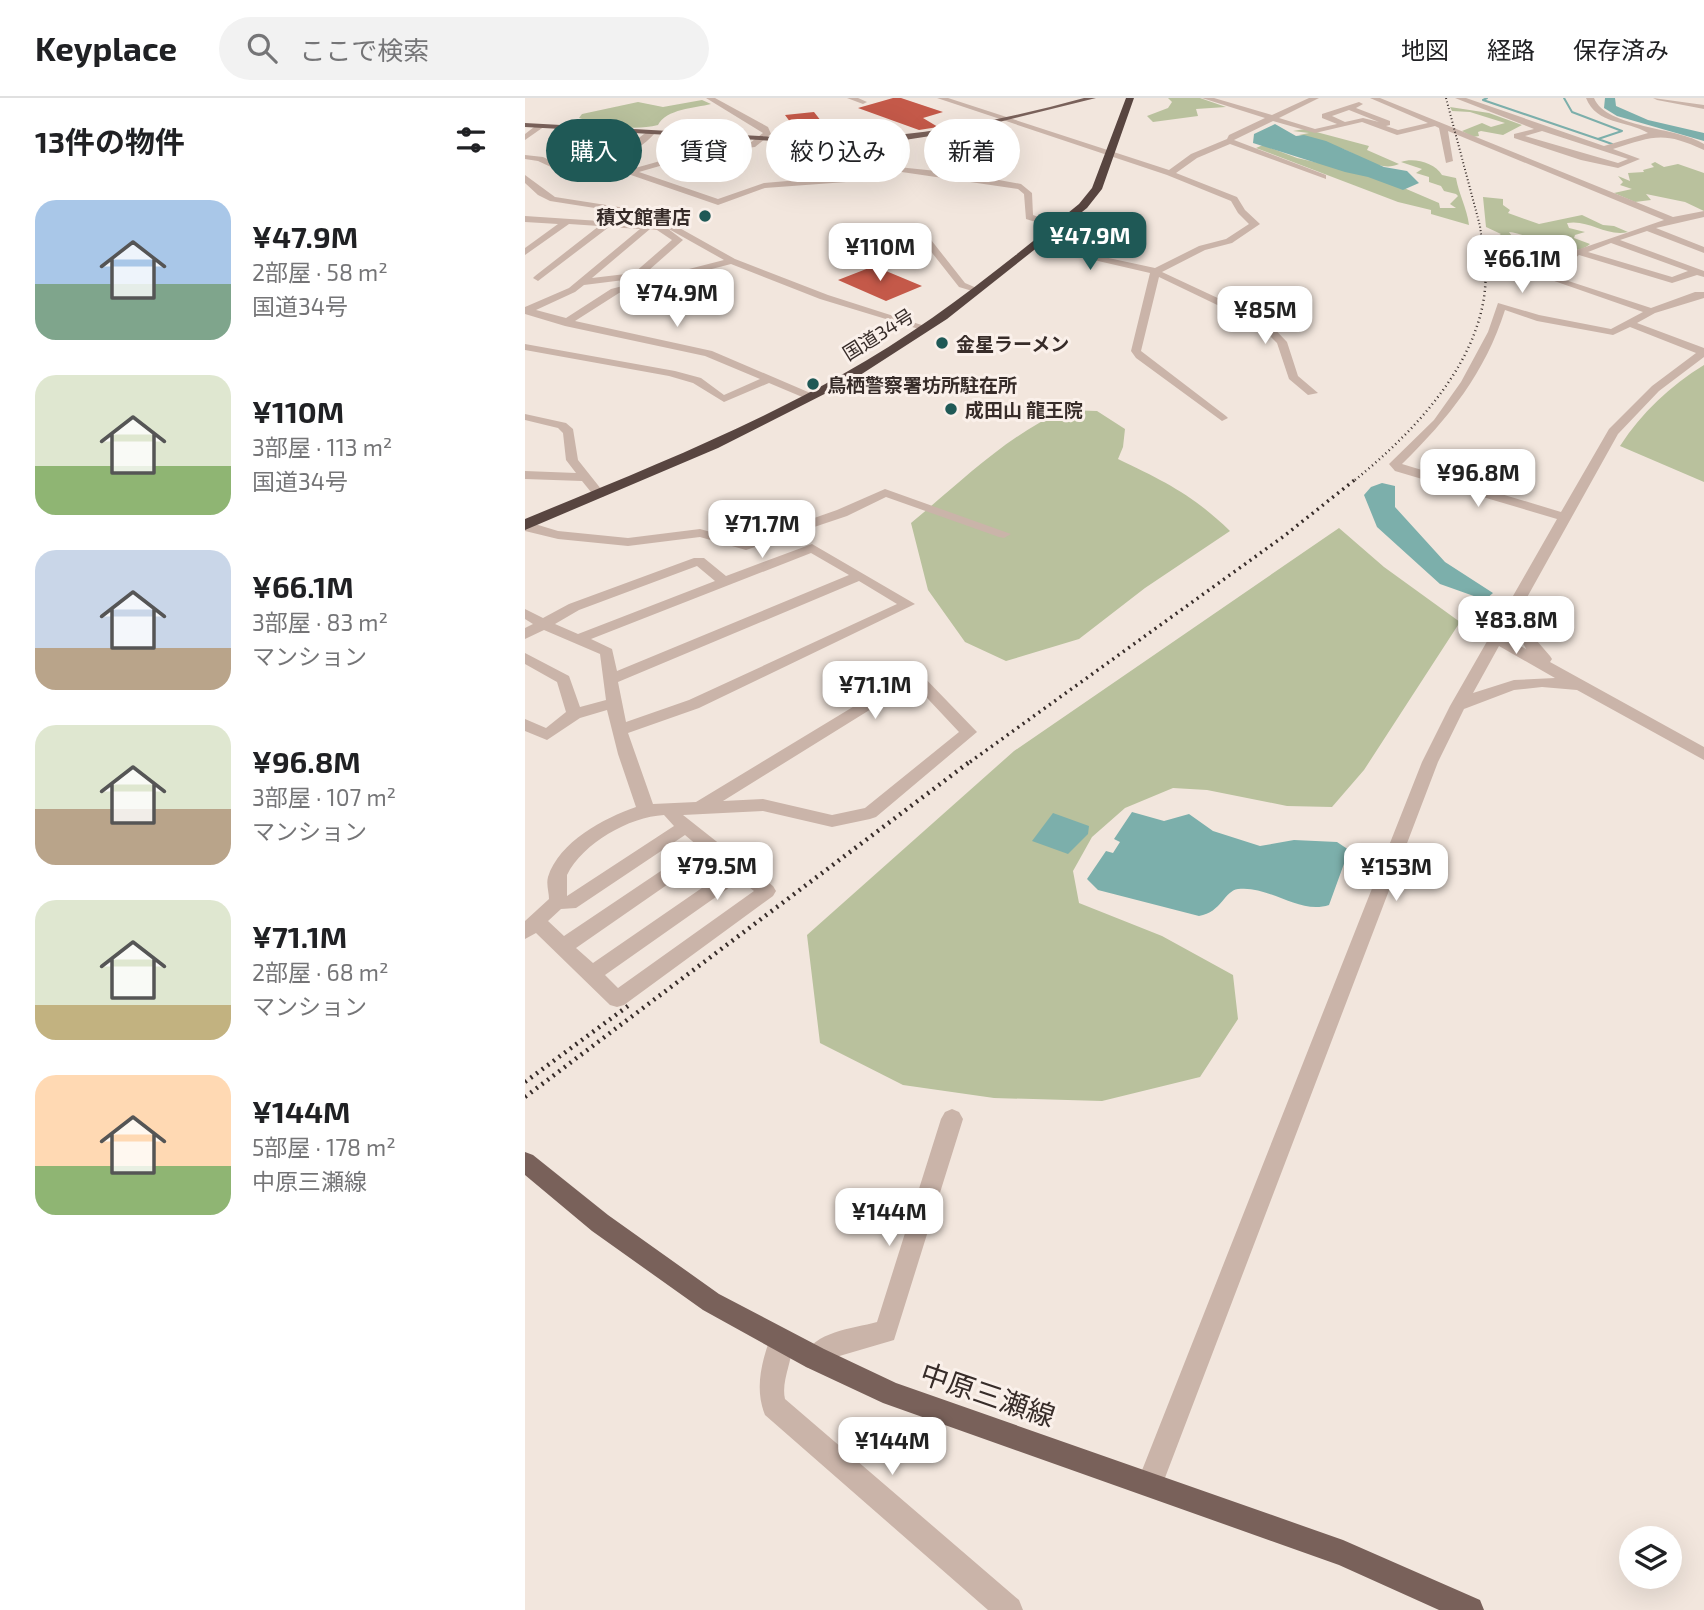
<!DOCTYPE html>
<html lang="ja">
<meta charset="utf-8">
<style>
:root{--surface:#fff;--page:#f2f2f2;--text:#202124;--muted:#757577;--line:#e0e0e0;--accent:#1f5956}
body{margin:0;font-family:"Exo 2","Noto Sans JP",sans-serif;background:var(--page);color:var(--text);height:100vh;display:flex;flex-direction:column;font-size:26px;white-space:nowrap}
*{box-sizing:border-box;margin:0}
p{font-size:23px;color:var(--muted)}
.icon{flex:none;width:38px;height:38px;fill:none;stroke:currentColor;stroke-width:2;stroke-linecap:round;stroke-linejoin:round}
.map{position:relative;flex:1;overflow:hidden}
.drawer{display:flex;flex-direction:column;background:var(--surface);width:525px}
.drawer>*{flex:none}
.top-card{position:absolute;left:21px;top:21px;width:665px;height:63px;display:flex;gap:14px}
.tools{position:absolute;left:1094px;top:1428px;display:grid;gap:14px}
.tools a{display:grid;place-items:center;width:63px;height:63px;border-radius:50%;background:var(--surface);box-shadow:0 7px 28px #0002;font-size:35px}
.price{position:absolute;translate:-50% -60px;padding:0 16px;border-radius:14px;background:#fff;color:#222;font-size:23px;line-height:46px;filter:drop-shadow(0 2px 4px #0008)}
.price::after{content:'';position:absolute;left:50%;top:42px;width:21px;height:16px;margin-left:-10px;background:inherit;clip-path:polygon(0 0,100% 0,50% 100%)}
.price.on{background:var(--accent);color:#fff}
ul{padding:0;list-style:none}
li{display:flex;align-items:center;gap:21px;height:175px;padding:0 35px}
li span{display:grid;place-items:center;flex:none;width:196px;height:140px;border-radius:21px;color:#555}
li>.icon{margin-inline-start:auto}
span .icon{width:84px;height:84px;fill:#fffc;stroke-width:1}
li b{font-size:30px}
h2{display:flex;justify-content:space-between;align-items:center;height:84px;padding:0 35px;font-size:30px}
.tag{padding:0 24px;border-radius:32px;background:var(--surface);box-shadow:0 7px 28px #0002;font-size:24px;line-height:63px}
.tag.on{background:var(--accent);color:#fff}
header{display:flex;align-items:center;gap:42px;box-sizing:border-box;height:98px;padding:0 35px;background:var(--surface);border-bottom:2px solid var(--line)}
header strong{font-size:33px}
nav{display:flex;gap:38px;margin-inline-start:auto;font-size:24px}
.search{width:490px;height:63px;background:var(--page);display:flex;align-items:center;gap:18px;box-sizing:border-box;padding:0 24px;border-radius:38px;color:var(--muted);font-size:26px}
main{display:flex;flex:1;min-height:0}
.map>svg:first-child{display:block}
</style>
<header>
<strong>Keyplace</strong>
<div class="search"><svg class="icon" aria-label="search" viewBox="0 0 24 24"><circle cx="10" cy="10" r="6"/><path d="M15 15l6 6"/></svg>ここで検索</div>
<nav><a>地図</a><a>経路</a><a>保存済み</a></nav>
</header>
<main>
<section class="drawer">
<h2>13件の物件<svg class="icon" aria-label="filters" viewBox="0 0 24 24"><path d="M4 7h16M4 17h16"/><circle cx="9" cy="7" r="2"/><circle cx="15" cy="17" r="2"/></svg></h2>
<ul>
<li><span style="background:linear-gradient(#a9c7e8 60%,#7fa58c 0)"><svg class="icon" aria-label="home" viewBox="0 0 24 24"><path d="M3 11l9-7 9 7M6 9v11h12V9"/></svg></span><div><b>¥47.9M</b><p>2部屋 · 58 m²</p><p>国道34号</p></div></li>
<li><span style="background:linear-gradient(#dfe7d0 65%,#8fb573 0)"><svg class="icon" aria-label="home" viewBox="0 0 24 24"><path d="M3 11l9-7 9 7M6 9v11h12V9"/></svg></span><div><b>¥110M</b><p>3部屋 · 113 m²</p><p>国道34号</p></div></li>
<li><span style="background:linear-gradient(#c9d6e8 70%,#b9a48a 0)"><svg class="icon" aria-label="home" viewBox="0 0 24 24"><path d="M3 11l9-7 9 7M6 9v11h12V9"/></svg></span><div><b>¥66.1M</b><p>3部屋 · 83 m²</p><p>マンション</p></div></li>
<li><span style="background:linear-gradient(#dfe7d0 60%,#b9a48a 0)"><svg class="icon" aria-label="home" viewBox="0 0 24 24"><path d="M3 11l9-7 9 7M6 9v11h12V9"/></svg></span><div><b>¥96.8M</b><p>3部屋 · 107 m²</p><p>マンション</p></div></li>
<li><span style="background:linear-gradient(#dfe7d0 75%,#c2b280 0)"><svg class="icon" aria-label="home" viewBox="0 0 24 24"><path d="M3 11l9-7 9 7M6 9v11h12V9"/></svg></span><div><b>¥71.1M</b><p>2部屋 · 68 m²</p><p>マンション</p></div></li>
<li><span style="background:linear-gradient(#ffd9b3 65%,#8fb573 0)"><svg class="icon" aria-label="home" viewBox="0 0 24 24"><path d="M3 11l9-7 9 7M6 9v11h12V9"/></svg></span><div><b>¥144M</b><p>5部屋 · 178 m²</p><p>中原三瀬線</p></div></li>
</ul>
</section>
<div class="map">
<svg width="1179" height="1512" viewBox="0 0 1179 1512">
<rect width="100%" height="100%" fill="#f2e6dd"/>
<!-- green -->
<path fill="#b9c19d" d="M643 0H675L701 9 671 11 673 18 628 24 622 18 643 10 647 4Z
M177 2 186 6C170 10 141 11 133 27 109 33 77 28 54 20L57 16 113 4 138 9Z
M925 9 964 15 997 27 978 37 956 33 953 34 954 38 948 39 937 33 957 25 966 29 980 25 945 14 927 13Z
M780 31 844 48 842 52 874 66C855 75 832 56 818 51 804 46 789 42 774 37L784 35 768 33Z
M738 47 772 60 824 72 879 90 914 105 915 110H931L925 106 933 98 931 96 919 93 916 88 904 84V79L891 75 897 71 876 64C889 59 910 65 917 77L931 80C934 97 942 110 944 127L906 116V112L873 104 731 50Z
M1130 64 1139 69 1153 66 1179 75V113L1160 104 1121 96 1126 102 1110 104 1089 95 1107 91 1095 87 1098 84 1093 78 1105 83 1103 75 1119 74 1118 72 1129 69 1126 66Z
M958 99 978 101V107L985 112 983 115 1014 126 1057 117 1078 127 1089 128 1103 134C1081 139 1064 121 1042 125L1044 130 1060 134 1050 137 1049 140 1065 146C1045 164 1008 136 984 134L987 138 1007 143 1009 145 1001 152 1011 155 1007 161 988 166 966 158 964 144 975 141 973 138 976 136 961 129Z
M1179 267V384L1095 348C1117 314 1145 288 1179 267Z
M540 312 572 313 600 331 598 349 593 361C639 383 668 397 705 433L620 490 554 541 481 563 440 544 403 492 386 425C435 385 482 337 540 312Z
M814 430 859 469 935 524 839 672 807 709 762 708 682 692 648 690 600 710 567 739 548 773 554 805 637 838 708 877 713 921 675 979 577 1003 469 1000 378 987 295 945 282 837 489 653Z"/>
<!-- water -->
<path fill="#7cafab" d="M750 26 771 38 779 37 801 43 859 69 882 73 894 85 878 92 843 79 820 74 728 45 729 36Z
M857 385 870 388V409L920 464 968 495 960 502 915 486 852 429 839 397 846 389Z
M607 714 639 723 664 716 688 733 735 748 769 742 812 744 824 752 804 807C774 817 744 787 713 791 699 793 697 814 674 818L573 792 562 781 581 753 588 755 595 744 589 741Z
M528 715 564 728 563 736 543 756 507 743Z"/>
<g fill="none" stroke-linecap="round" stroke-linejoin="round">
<!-- stream -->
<path stroke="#7cafab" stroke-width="2" d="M962 0 958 2 1073 41
M1039 0 1047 14 1097 33 1073 41 1087 46"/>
<!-- river -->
<path fill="#7cafab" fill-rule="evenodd" d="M1080 0H1090L1091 8 1123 22 1179 35V43L1092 18 1079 10Z"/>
</g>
<!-- building -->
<path fill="#c45949" d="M368 0H376L418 14 398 20 413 29 394 32 333 10Z
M289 14 300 28 271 32 260 17Z
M460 56 476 57 490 60 470 75 440 70Z
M349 168 397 188 361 203 313 182Z"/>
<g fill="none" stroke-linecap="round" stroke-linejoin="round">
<!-- minor -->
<path fill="#cab4a9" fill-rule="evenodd" d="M181 0H190L243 29 246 36 230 49 183 54 114 74 193 101 239 85 321 78 363 68 441 76 496 86 507 95 508 117 538 128 533 131 501 121 499 96 493 91 363 72 321 84 240 90 193 107 103 76V72L182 50 225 45 238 35Z
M322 0H333L342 4 338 6Z
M412 0H423L644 72 666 56 702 41 704 37 740 20 677 0H689L747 17 784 0H794L754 20 790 31 812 26 797 20V16L834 4 838 6 831 10 865 23V27L861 28 873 32 903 25 845 0H855L1148 119 1179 113V119L1131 130 1179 149V155L1122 133 1095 142 1179 173V179L1172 177 1147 185 1054 157 1028 178 1126 210 1170 194H1179V200L1130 215 1112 225 1179 250V259L1134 293 1093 336 1000 503 1006 536 1025 558 1027 561 1025 564 1179 649V662L1052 592 1017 589 989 592 939 611 913 664 638 1385 634 1394 625 1398 616 1394 612 1385 897 664 925 608 1032 421 870 373 864 366 909 322 936 284 963 234 973 205 1014 217 1086 231 1118 214 1015 178 1032 168 1043 155 1139 122 923 33 928 63 921 65 914 30 910 28 872 37 837 24 790 35 748 23 709 42 801 77V81L705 46 672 60 651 75 712 99 720 112 735 126 707 145 680 152 637 174 742 223 762 244 773 278 793 295 783 297 764 281 752 245 734 227 634 179 616 253 701 318 703 320 697 323 611 260 606 253 625 175 504 147 509 144 630 170 674 148 701 141 724 126 713 115 706 103 642 77ZM824 12 854 24 838 20 820 24 807 18ZM1086 145 1163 173 1147 179 1063 154ZM980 212 1012 223 1088 237 1105 229 1171 255 1127 288 1084 331 1036 414 877 366C924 320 960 275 980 212ZM988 524 1001 551 979 539ZM974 548 1030 580 989 582 948 595Z
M930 0H941L1079 48 1123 35C1101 22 1072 27 1061 0H1069C1081 30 1153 29 1179 46V52C1138 33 1129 38 1088 51L1115 61 1093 70 1056 62 989 40V36L1009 31ZM1017 33 1103 61 1093 65 1000 38Z
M1128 0 1179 7V11L1132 2Z
M13 26 20 28 0 42V36Z
M123 33 130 35C109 59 79 66 49 73L56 78 52 81 13 63 0 61V57L18 59 42 70 95 54Z
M0 77 30 99 126 114 210 161 303 197 406 230 397 232 295 201 206 166 94 195 50 223 187 253 290 297V301H282L244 285 199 304 168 285 144 278 0 252V246L150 273 176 280 199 297 235 281 180 258 40 228 0 216V209L44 190 115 131 84 129 13 183 8 180 10 178 74 128 44 126 0 157V150L33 126 0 124V118L135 127 121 118 25 103 13 97 0 85ZM142 130 199 162 86 191 41 220 11 212 50 194 59 187 115 180 158 142ZM125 131 132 132 147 142 109 175 67 180Z
M393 133H399L440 185 454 191V195L434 189 393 137Z
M0 316 41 325 48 331 53 362 80 396 78 399H70L57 383 0 381V373L51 375 41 362 38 335 33 330 0 322Z
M360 391 486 436 479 440 474 439 361 399 322 418 221 452 175 439 103 448 33 441 0 433V423L33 433 103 440 175 431 221 444 312 412Z
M287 446 390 506 174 610 103 635 128 706 171 704 389 572 394 574 452 634 351 719 345 721 307 729 238 713 158 717 248 788 251 793 248 798 99 907 92 909 85 907 11 835 0 841V823L24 801C24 794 21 786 23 779 34 744 79 720 111 709L93 656 82 612 55 620 22 642 0 633V621L21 630 41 614 32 584 0 566V555L44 578 55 609 81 602 75 556 19 532 0 541V530L8 526 0 521V511L18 520 44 506 169 460H179L201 478ZM286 455 324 477 92 573 87 551 66 541ZM172 468 190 483 53 536 30 526 54 512ZM334 483 372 506 164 602 101 624 93 584ZM388 585 434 634 340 710 307 717 238 701 198 703ZM139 717 149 728 42 798V777C58 745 104 719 139 717ZM160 737 173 748 39 838 23 823 36 811 51 810ZM185 757 203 772 68 865 51 850ZM215 782 229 793 93 890 80 877Z
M427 1011 434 1014 438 1021 369 1242 311 1259 290 1272 281 1269 278 1260C289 1233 327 1231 352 1224L416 1021 420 1014Z
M256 1232 265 1235C273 1256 255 1279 260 1301L494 1502 498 1512H463L240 1317C229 1290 237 1262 247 1235Z"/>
<!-- major -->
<path fill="#79615a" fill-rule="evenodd" d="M559 0H571L438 33 373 43 305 46 0 29V25L305 42C392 39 475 23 559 0Z
M0 1054 8 1057 83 1117 194 1196 299 1251 371 1285 818 1442 955 1502 959 1512H914L814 1467 358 1305 281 1269 178 1212 67 1133 0 1077Z"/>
<!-- highway -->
<path fill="#584540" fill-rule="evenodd" d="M601 0H609L577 91 562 110 422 221 329 281 193 350 0 432V421C108 376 216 334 318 276 403 229 479 167 554 106L567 90Z"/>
<!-- rail-far3 -->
<path stroke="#372c29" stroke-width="2" stroke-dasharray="1 2.5" stroke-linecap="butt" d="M921 0 955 128 960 166"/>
<!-- rail-far2 -->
<path stroke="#372c29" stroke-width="2.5" stroke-dasharray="1 3.5" stroke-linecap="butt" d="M830 382C893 331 968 252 960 165"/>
<!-- rail-far1 -->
<path stroke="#372c29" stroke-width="3.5" stroke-dasharray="2 4.5" stroke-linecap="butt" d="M445 664 759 438 832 380"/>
<!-- rail -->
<path stroke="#372c29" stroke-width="4.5" stroke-dasharray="2 5" stroke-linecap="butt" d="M0 984 107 905
M0 999 447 662"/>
</g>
<!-- markers -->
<g fill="#1f5956" stroke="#faf0ea" stroke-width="2.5">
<circle cx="180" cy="118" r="7"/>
<circle cx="417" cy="245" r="7"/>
<circle cx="288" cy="286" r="7"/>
<circle cx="426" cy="311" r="7"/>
</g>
<g text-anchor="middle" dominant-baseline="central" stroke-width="6" stroke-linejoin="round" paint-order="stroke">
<!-- far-poi labels -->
<g font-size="19" font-weight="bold" fill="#372c29" stroke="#faf0ea" text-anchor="start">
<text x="166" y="118" text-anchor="end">積文館書店</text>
<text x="431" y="245">金星ラーメン</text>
<text x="302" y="286">鳥栖警察署坊所駐在所</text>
<text x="440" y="311">成田山 龍王院</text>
</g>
<!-- far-street labels -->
<g font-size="19" fill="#372c29" stroke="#faf0ea">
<text transform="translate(353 236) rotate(-32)">国道34号</text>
</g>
<!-- near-street labels -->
<g font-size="28" fill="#372c29" stroke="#faf0ea">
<text transform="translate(463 1296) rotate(19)">中原三瀬線</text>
</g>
</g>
</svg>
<div class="tools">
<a><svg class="icon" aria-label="layers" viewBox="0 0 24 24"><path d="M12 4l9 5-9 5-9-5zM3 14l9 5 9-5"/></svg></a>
</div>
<b class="price on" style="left:565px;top:174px">¥47.9M</b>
<b class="price" style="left:355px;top:185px">¥110M</b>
<b class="price" style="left:997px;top:197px">¥66.1M</b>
<b class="price" style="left:152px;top:231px">¥74.9M</b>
<b class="price" style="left:740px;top:248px">¥85M</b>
<b class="price" style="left:953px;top:411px">¥96.8M</b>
<b class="price" style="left:237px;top:462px">¥71.7M</b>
<b class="price" style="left:991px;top:558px">¥83.8M</b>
<b class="price" style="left:350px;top:623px">¥71.1M</b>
<b class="price" style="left:192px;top:804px">¥79.5M</b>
<b class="price" style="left:871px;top:805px">¥153M</b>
<b class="price" style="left:364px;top:1150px">¥144M</b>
<b class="price" style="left:367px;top:1379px">¥144M</b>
<div class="top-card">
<a class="tag on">購入</a>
<a class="tag">賃貸</a>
<a class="tag">絞り込み</a>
<a class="tag">新着</a>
</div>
</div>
</main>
